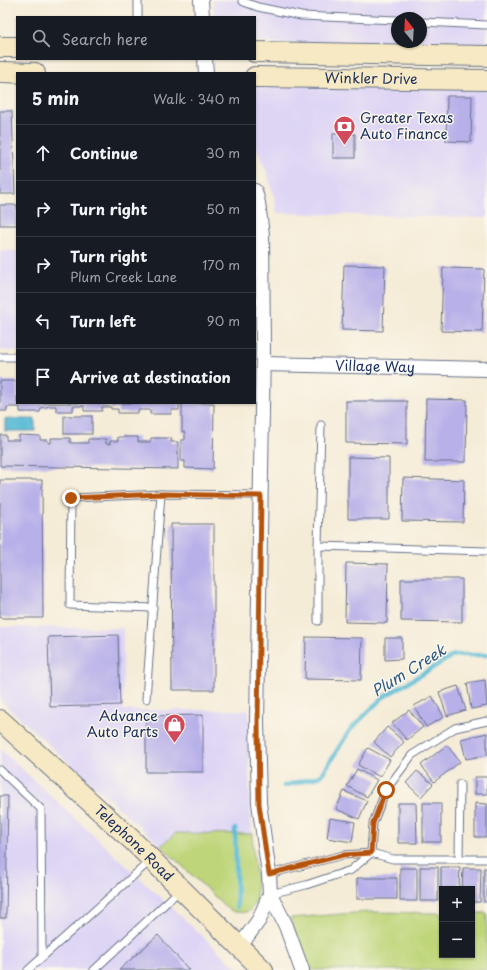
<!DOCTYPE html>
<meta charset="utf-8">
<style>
body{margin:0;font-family:"Playpen Sans",sans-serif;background:#20242c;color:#f1f3f6}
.controls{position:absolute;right:12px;bottom:12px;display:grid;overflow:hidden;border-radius:0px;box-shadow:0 1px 3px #0004}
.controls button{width:36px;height:36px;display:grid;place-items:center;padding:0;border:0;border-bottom:1px solid #363941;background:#171b24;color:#f1f3f6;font:20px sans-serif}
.compass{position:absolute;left:391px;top:12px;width:36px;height:36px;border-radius:50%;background:#171b24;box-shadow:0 1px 3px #0004;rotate:342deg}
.stop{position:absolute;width:12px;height:12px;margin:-9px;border:3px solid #b45309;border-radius:50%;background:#fff}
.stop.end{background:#b45309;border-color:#fff;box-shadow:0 1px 4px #0008}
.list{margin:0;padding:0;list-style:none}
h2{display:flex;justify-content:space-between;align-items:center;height:52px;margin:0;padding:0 16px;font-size:17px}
h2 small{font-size:13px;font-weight:400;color:#9ea1a6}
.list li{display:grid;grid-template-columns:26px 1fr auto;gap:12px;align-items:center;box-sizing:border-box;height:56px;padding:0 16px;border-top:1px solid #363941}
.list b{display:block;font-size:15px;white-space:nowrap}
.list p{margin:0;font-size:13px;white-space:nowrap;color:#9ea1a6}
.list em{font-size:13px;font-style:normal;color:#9ea1a6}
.icon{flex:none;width:22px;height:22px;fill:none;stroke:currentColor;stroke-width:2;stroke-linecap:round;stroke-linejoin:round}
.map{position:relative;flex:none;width:487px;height:970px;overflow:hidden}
.search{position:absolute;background:#171b24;box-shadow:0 1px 3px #0004;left:16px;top:16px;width:240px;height:44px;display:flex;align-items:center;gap:10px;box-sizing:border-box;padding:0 14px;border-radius:0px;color:#9ea1a6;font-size:15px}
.panel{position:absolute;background:#171b24;box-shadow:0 1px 3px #0004;left:16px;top:72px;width:240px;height:332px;border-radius:0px}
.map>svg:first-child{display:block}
</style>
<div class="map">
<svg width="487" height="970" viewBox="0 0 487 970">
<rect width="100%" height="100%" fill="#fbf7ec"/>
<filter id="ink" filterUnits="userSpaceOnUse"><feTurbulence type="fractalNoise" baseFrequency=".025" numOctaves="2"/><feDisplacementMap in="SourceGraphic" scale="8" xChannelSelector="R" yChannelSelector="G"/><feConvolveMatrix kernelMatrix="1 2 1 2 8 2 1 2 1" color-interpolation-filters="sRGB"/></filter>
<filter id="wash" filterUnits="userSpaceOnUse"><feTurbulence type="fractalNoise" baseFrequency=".012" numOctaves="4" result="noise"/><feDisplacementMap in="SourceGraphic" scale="16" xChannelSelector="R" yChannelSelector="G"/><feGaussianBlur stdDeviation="0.9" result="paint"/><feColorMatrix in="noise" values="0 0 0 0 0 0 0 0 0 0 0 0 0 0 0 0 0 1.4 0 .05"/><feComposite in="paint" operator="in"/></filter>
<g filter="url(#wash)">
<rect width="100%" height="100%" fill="#f5ecd7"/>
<g fill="#ded5f5" fill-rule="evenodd">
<path d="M213,0H487V47L255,42V17H214ZM397,18H421V42H397Z"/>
<polygon points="255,83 487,87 487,218 277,213 275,200 267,172 255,144"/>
<polygon points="0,251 17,251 17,351 0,350"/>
<polygon points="0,627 123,628 123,710 249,710 249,793 252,834 176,833 161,846 0,700"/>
<polygon points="0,749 239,970 0,970"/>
</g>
<g fill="#bed579" stroke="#6c826c">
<path d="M176,833L252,834C253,846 254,857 255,869C257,889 262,922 229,910L161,846Z"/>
<polygon points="368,912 442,913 442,955 472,955 472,913 487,913 487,970 309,970 290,918"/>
</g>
<rect fill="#58bbd6" stroke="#3a759a" x="5" y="419" width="30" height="12"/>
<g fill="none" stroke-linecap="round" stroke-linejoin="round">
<g stroke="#58bbd6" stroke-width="4.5">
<polyline points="284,786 321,776 350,730 382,698 454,655 487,655"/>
<polyline points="235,829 237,907"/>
</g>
</g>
<g id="blocks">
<g fill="#b8b0e9">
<polygon points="447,96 472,96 471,142 446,141"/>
<polygon points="0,111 12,111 15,194 0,194"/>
<rect x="333" y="134" width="22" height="24"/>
<rect x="0" y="205" width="17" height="20"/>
<polygon points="344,265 385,266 383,331 342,330"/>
<polygon points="443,268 484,269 482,332 441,331"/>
<polygon points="0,381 17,381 17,403 179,403 179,410 171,410 171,414 150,414 150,410 138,410 138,413 118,413 118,409 111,409 111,407 102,407 102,411 84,411 84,406 73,406 73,411 56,411 56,406 48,406 47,407 41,408 40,412 20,412 20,407 7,407 7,411 0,411"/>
<polygon points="426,399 467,400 466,462 425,462"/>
<polygon points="346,401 407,401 407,444 346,443"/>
<polygon points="182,403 214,403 213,469 185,468 185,461 181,461 181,440 185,440 185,432 182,432"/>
<rect x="64" y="416" width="28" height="18"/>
<polygon points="0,435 6,435 6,440 19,440 19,435 40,436 40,440 48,440 48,443 51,443 51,438 70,438 70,443 88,443 88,439 106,439 106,444 110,444 110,441 118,441 118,437 138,437 138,442 150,442 151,438 172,438 171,442 178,442 178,469 0,466"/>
<polygon points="348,457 389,458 389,519 348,519"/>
<polygon points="403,478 464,480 463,522 402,521"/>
<polygon points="0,480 42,480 43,618 0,618"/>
<polygon points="171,524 214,524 214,690 172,690"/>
<polygon points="346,563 388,564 387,623 345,622"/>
<polygon points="401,579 462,579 462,622 401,621"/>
<polygon points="118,635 120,705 50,707 48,637"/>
<polygon points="306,637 362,638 361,680 305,679"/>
<polygon points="385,638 402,638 402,659 385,660"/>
<polygon points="485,680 487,706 471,709 467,683"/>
<polygon points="458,686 466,710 447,716 439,692"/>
<polygon points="432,696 444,717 426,727 414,706"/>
<polygon points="409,710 423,727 407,740 392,723"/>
<polygon points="203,715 203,772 146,772 146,716"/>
<polygon points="387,727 404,742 390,757 374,742"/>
<polygon points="487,733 487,755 466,759 461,739"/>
<polygon points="447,745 460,762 434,782 421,765"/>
<polygon points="368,748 390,760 380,777 358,765"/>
<polygon points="357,769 377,780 367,797 347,786"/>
<polygon points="417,771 433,784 421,797 406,783"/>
<rect x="475" y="777" width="12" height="17"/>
<polygon points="344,791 367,801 359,819 336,809"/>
<polygon points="0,796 8,796 6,918 0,918"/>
<polygon points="398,803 416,803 417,843 398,843"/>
<rect x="423" y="803" width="18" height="39"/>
<polygon points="475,803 487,804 487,837 475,837"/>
<polygon points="330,818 355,822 352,842 327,838"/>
<rect x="420" y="867" width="18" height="34"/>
<polygon points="441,867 460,867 459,889 441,889"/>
<rect x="400" y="868" width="17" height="33"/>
<polygon points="463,868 481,868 480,902 472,902 472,889 462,889"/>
<rect x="484" y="868" width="3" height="34"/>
<rect x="357" y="878" width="40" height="21"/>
<polygon points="158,935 189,970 119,970"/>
</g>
</g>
</g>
<g filter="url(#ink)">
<use href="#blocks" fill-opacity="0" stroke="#677188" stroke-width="1"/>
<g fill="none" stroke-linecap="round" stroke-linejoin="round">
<defs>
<g id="service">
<polyline points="242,0 244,2 258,7 301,16 397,20"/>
<polyline points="138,17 138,0"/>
<polyline points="421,22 487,25"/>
<polyline points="0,357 17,357"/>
<polyline points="318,546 487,551"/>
<polyline points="153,608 70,605 71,498 161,494"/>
<polyline points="318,621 318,546 321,425"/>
<polyline points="146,699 161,494 261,495"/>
<polyline points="0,770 41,809 42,957"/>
<polyline points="371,853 373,823 386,790 412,755 455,728 487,721"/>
<polyline points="459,859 460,784"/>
<polyline points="269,874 343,855 371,853 393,859 487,859"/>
<polyline points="270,894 306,885 351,870 371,853"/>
<polyline points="28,970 150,861"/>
<polyline points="94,970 180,890"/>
</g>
<g id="minor">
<polyline points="201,0 202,17"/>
<polyline points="205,59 206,73"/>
<polyline points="255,191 258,203 262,235 263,346 257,723 259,803 269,874 270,894 286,926 302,970"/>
<path id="s1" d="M263,364L487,369"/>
<polyline points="240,946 259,920 270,894"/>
</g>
<g id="secondary">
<polyline points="0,47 17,47"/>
<polyline points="255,52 487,56"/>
<polyline points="0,72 35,73"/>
<path id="s2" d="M255,77L487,80"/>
<path id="s3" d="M0,720L132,840L263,970"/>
</g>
</defs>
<use href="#service" stroke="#677188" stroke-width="9"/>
<use href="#minor" stroke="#677188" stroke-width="16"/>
<use href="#secondary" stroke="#677188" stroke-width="22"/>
<use href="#service" stroke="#fff" stroke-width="7"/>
<use href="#minor" stroke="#fff" stroke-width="14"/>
<use href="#secondary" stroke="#f6e9c3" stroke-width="20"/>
</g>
</g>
<g fill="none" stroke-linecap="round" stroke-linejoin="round" filter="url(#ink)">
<polyline stroke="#b45309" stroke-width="5" points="71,498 161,494 261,496 258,723 259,804 269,874 343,855 371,853 373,823 386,790"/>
</g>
<defs>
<symbol id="bank-pin" viewBox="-11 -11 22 30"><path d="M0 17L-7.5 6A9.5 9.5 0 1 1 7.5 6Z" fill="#d1495b" stroke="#fbf7ec"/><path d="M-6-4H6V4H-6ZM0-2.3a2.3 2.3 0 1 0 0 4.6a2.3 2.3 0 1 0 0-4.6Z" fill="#fff"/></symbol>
<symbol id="shop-pin" viewBox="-11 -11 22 30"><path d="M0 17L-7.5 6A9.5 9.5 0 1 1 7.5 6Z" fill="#d1495b" stroke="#fbf7ec"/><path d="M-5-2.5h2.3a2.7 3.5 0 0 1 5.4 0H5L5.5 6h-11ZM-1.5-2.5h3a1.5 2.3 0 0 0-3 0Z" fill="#fff"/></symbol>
</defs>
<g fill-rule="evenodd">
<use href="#bank-pin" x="332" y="114" width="25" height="34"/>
<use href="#shop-pin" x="162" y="712" width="25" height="34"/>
</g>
<g text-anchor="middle" stroke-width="3" stroke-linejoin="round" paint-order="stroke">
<g font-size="14" fill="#1b2f5e" stroke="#fbf7ec">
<text dy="5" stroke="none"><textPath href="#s2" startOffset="116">Winkler Drive</textPath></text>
<text dy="5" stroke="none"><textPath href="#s1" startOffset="112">Village Way</textPath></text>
<text dy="5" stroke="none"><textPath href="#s3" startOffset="182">Telephone Road</textPath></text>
</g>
<g font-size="14" fill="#1b2f5e" stroke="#fbf7ec" text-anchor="start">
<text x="360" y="123">Greater Texas<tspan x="360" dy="16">Auto Finance</tspan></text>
<text x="158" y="721" text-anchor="end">Advance<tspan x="158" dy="16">Auto Parts</tspan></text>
</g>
<g font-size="15" font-style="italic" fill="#2d5982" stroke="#fbf7ec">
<text transform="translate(409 671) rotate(-32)" y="5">Plum Creek</text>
</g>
</g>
</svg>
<div class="controls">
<button>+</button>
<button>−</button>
</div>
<svg class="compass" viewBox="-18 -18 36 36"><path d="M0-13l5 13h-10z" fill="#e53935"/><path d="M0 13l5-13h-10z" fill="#9ea1a6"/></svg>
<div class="stop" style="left:386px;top:790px"></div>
<div class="stop end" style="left:71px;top:498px"></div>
<div class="search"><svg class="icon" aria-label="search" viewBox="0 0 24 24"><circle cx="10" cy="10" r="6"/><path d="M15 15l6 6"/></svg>Search here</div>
<section class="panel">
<h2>5 min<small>Walk · 340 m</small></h2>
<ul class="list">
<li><svg class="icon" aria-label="ahead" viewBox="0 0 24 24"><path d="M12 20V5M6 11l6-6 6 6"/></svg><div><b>Continue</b></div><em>30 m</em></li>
<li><svg class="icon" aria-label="right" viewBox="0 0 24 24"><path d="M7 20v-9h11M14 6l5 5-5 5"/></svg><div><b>Turn right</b></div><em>50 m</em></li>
<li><svg class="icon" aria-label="right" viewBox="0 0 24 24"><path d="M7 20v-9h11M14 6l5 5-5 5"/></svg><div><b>Turn right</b><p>Plum Creek Lane</p></div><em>170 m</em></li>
<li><svg class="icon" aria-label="left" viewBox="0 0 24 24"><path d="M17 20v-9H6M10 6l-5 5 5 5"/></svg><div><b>Turn left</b></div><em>90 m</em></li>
<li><svg class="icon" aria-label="arrive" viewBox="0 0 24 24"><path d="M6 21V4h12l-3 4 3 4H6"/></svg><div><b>Arrive at destination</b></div></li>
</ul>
</section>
</div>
